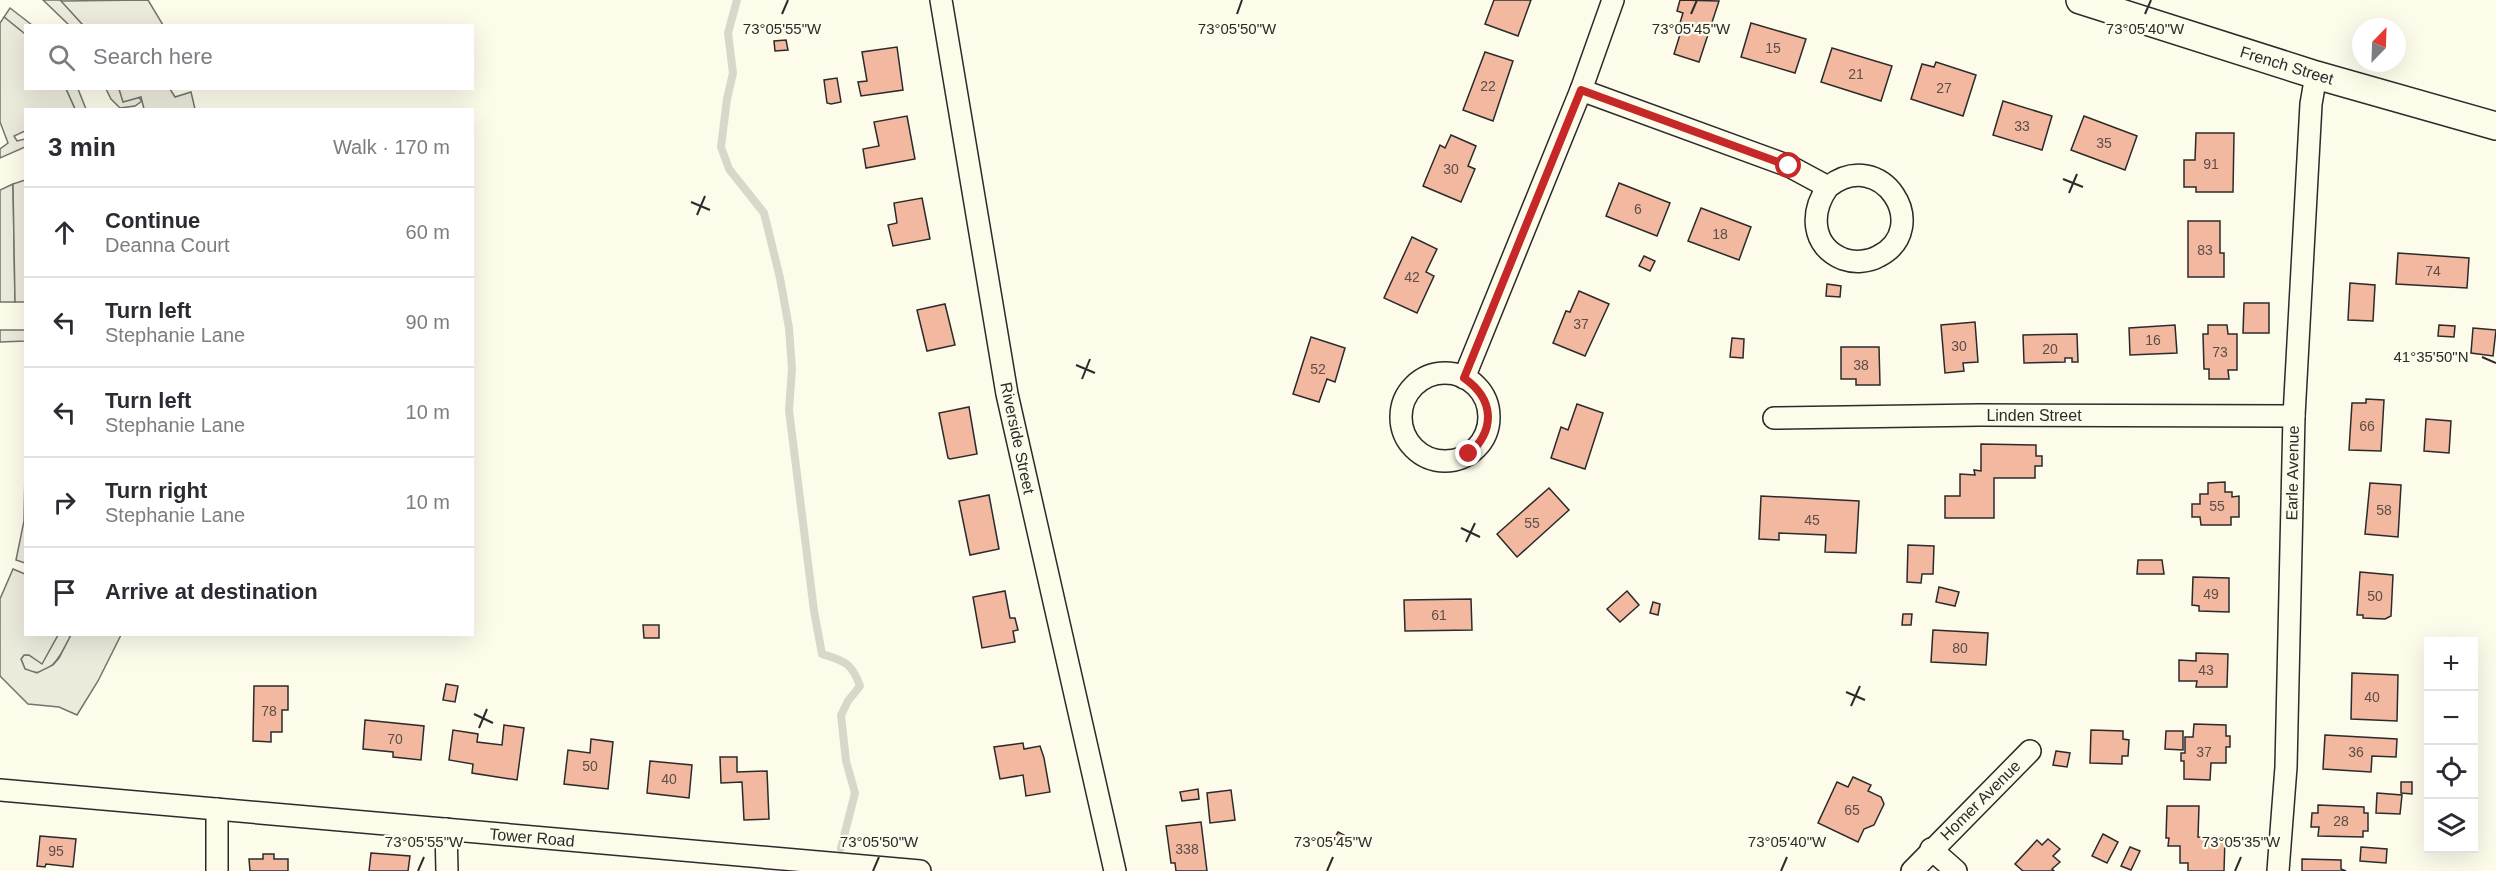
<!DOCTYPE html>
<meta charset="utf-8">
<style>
body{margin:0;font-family:Arial,sans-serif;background:#f7f7f7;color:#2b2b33}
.controls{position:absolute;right:18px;bottom:18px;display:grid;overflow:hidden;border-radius:0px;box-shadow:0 6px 24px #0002}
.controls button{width:54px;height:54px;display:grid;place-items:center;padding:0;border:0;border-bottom:2px solid #e1e1e2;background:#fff;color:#2b2b33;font:30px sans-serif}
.compass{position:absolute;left:2352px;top:18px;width:54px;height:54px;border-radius:50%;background:#fff;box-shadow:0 6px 24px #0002;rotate:23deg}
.stop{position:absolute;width:18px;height:18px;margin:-14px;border:4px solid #c62828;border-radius:50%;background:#fff}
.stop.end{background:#c62828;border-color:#fff;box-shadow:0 2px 6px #0008}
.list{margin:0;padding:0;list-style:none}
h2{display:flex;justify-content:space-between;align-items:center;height:78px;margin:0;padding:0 24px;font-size:26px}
h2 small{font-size:20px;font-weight:400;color:#7c7c81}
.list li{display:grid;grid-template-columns:39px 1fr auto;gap:18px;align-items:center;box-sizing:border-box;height:90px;padding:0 24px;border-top:2px solid #e1e1e2}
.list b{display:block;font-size:22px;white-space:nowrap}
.list p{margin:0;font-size:20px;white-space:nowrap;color:#7c7c81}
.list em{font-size:20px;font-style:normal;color:#7c7c81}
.icon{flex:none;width:33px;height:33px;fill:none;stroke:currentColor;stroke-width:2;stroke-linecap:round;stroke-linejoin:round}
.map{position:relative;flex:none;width:2496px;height:871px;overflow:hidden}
.search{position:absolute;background:#fff;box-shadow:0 6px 24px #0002;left:24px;top:24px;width:450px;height:66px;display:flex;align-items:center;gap:15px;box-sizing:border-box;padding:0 21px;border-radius:0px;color:#7c7c81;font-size:22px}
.panel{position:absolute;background:#fff;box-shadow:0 6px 24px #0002;left:24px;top:108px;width:450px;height:528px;border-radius:0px}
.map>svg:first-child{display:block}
</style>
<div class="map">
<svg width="2496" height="871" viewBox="0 0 2496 871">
<rect width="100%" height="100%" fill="#fdfbea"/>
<g fill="#ecebdb" stroke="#74746e" stroke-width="1.5">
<polygon points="43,0 61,0 83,25 69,25"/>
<polygon points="10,8 32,25 26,26 25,34 4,17"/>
<polygon points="66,89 78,89 86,109 75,109"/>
<polygon points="106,89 119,89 124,101 137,96 142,101 135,106 120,108 111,99"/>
<polygon points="13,184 15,302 0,302 0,190"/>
<path d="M58,635H71C63,651 49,683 25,669L21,659L24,655H29L42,663Z"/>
</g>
<g fill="#eceadb" stroke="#74746e" stroke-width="1.5">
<polygon points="148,0 163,25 83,25 61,1"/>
<polygon points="4,17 25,34 26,88 66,89 75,109 26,110 25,131 14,136 17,141 25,139 25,147 0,158 0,149 8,143 0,122 0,23"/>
<polygon points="119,89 170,89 175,97 191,92 195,109 144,109 141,97 123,102"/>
<polygon points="25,180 25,302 15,302 13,184"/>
<polygon points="0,330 25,330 25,341 0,342"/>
<polygon points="25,472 26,472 25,563 16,560 24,521"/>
<polygon points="13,569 25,574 26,634 58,635 42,664 29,655 24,655 21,659 25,669 37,673 53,665 59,658 71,635 121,635 98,681 77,715 59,707 28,704 0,676 0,599"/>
</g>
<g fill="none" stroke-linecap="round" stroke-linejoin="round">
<path stroke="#d8d7c9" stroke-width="8" d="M737,0L728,33L733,73L727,99L721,147L729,169L764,213L780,278L789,328L792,369L789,410L814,611L822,654C845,661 852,663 860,686L848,701L841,715L846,761L855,793L841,848"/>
</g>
<g fill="#f2b8a0" stroke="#2b2b2b" stroke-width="1.5">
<polygon points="1494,0 1531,0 1518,36 1485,24"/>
<polygon points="1680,0 1719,1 1699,62 1674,54 1682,28 1679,26 1683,13 1677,11"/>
<polygon points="1751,23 1806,39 1795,73 1741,57"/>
<polygon points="786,40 788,50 775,51 774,41"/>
<polygon points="897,47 903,90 861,96 858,82 867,81 862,52"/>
<polygon points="1832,48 1892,66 1881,101 1821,82"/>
<polygon points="1485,52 1513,61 1493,121 1463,110"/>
<polygon points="1936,62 1976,75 1963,116 1911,99 1922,64 1934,67"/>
<polygon points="837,78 841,102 831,104 827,103 824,80"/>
<polygon points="2003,101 2052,116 2042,150 1993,135"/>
<polygon points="907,116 915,159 866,168 863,149 879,146 874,122"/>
<polygon points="2084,116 2137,136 2125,170 2071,150"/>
<polygon points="2196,133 2234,133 2233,192 2196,192 2196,187 2184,187 2184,160 2195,160"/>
<polygon points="1451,135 1476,146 1468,166 1475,169 1461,202 1423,186 1440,145 1445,148"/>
<polygon points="1619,183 1670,203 1657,236 1606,216"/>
<polygon points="922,198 930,239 893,246 888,225 897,223 894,203"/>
<polygon points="1701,208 1751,227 1739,260 1688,241"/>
<polygon points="2188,221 2220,221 2220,253 2224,253 2224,277 2188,277"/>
<polygon points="1412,237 1437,249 1426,272 1434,276 1417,313 1384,298"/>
<polygon points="2398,253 2469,258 2467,288 2396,284"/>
<polygon points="1644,256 1655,261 1650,271 1639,266"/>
<polygon points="2350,283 2375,285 2373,321 2348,320"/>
<polygon points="1827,284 1841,286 1840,297 1826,296"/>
<polygon points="1579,291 1609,304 1585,356 1553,343 1566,311 1570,312"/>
<polygon points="2244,303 2269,303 2269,333 2243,333"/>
<polygon points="945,304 955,345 927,351 917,310"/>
<polygon points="1975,322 1978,362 1963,363 1964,371 1945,373 1941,325"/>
<polygon points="2175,325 2177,353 2130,355 2129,328"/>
<polygon points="2208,325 2227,325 2228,334 2237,334 2237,370 2228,370 2229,379 2209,379 2209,369 2204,369 2203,334 2208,334"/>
<polygon points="2439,325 2455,326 2454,337 2438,336"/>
<polygon points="2473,328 2496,330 2493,356 2471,353"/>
<polygon points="2077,334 2078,362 2072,362 2072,358 2065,358 2065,362 2024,363 2023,335"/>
<polygon points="1311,337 1345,348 1335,382 1327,379 1319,402 1293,394"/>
<polygon points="1732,338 1744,339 1743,358 1730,357"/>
<polygon points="1841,347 1879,347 1880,385 1856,385 1856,379 1841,379"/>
<polygon points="2366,399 2384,400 2381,451 2349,450 2352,403 2366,403"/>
<polygon points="1577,404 1603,413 1585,469 1551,458 1561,427 1568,430"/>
<polygon points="969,407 977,454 950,459 948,458 939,413"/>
<polygon points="2426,419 2451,421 2449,453 2424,451"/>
<polygon points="1981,444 2036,445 2036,456 2042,456 2042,466 2035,466 2035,478 1994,478 1994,518 1945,518 1945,496 1960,496 1960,474 1975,475 1974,470 1981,471"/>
<polygon points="2225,482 2225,492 2232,492 2232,497 2239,496 2239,517 2231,517 2231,525 2201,525 2200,517 2192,517 2192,504 2200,504 2200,494 2208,494 2208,483"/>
<polygon points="2370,483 2401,485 2398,537 2365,534"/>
<polygon points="1549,488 1569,510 1517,557 1497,534"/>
<polygon points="989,495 999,549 970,555 959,501"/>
<polygon points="1761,496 1859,501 1856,553 1825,552 1826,535 1779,533 1779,540 1759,539"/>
<polygon points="1908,545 1934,546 1933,574 1922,574 1921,583 1907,582"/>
<polygon points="2138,560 2162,560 2164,574 2137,574"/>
<polygon points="2360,572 2393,575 2391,616 2385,619 2363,618 2363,615 2357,615"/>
<polygon points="2193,577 2229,578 2229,612 2199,611 2199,606 2192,605"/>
<polygon points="1939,587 1959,592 1955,606 1936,602"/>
<polygon points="1005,591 1010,618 1015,618 1018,630 1013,631 1015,642 982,648 973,597"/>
<polygon points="1627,591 1639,605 1620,622 1607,609"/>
<polygon points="1471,599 1472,630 1405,631 1404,600"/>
<polygon points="1653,602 1660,604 1658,615 1650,613"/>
<polygon points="1903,614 1912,614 1911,625 1902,625"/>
<polygon points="643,625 659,625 659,638 644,638"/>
<polygon points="1933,630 1988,633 1986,665 1931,662"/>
<polygon points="2196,653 2228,654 2227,687 2196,687 2197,681 2179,681 2179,660 2196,661"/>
<polygon points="2352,673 2398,675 2397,721 2351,719"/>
<polygon points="446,684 458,686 455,702 443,700"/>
<polygon points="254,686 288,686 288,710 282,710 282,732 271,732 271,742 253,741"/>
<polygon points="365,720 424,726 421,760 393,757 393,752 363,749"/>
<polygon points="2194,724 2226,725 2226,736 2230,736 2230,747 2226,747 2226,763 2211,763 2210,780 2184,779 2184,761 2181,761 2181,753 2185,753 2185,737 2193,737"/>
<polygon points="504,725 524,728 517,780 472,773 473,764 449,760 453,730 478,734 477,742 502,745"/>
<polygon points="2091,730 2123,731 2123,739 2129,740 2128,756 2122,756 2122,764 2090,763"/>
<polygon points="2166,731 2183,731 2183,750 2165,749"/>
<polygon points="2325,735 2397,739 2396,757 2372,756 2371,772 2323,769"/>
<polygon points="591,739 613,742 608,789 564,784 568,750 590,753"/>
<polygon points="1023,743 1024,749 1040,746 1044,758 1050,792 1026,796 1023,775 1000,779 994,747"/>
<polygon points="2056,751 2070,753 2067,767 2053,765"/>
<polygon points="720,757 737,757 737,772 767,771 769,819 744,820 742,782 721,783"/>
<polygon points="650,761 692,765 689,798 647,793"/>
<polygon points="1853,777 1871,785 1868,791 1881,797 1884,804 1874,825 1864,829 1858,842 1818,823 1837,782 1848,787"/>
<polygon points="2401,782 2412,782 2412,794 2401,793"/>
<polygon points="1198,789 1199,799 1182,801 1180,792"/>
<polygon points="1231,790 1235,820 1210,823 1207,793"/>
<polygon points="2377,793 2402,795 2400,814 2376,813"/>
<polygon points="2318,805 2364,807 2364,813 2368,813 2368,831 2363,831 2363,837 2318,836 2319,827 2311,827 2312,813 2318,813"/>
<polygon points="2167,806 2199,806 2198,837 2225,838 2224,871 2188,871 2188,863 2180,863 2180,846 2168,846 2169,838 2166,838"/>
<polygon points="1201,822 1207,871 1176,871 1175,863 1171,863 1166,826"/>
<polygon points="1338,832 1344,835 1338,846 1332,843"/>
<polygon points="2103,834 2118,842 2107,863 2092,856"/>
<polygon points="40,836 76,839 73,867 46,864 45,867 37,866"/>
<polygon points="2048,839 2060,849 2053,856 2060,862 2052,869 2054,871 2023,871 2015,864 2037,840 2042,845"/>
<polygon points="2130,847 2140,851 2131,870 2121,866"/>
<polygon points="2361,847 2387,849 2386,863 2360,861"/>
<polygon points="371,853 410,856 408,871 369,871"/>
<polygon points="263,854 274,854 274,859 288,859 288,871 250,871 249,859 263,859"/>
<polygon points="2302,859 2341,860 2341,869 2346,871 2302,871"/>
</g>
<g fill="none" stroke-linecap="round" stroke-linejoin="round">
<defs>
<g id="minor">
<polyline points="941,0 1007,394 1115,871"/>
<path d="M1581,90L1789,166L1828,187C1810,212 1811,246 1843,259C1854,263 1869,262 1879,256C1933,228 1882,145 1828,187"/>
<circle cx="1445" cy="417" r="44"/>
<polyline points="1464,378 1581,90 1613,0"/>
<polyline points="1774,418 1980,415 2294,416"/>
<polyline points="0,790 920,871"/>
<polyline points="217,809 217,871"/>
<polyline points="446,829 447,871"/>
<polyline points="1931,849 1956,871"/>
<polyline points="1912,871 2030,751"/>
<polyline points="2278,871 2286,767 2294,416 2311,104 2316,75"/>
</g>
<polyline id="tertiary" points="2080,0 2316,75 2496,126"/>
</defs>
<use href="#minor" stroke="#2b2b2b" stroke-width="24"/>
<use href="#tertiary" stroke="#2b2b2b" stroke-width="30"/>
<use href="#minor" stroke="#fdfbea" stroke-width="21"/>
<use href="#tertiary" stroke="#fdfbea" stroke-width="27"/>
</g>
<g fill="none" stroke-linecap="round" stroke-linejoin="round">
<path stroke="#c62828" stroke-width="8" d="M1469,454C1496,429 1494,399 1464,378L1581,90L1789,166"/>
</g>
<path fill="none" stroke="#2b2b2b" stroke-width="2" d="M782,14L788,0M1237,14L1242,0M1691,14L1697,0M2145,14L2151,0M2063,179L2083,187M2069,193L2077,174M691,202L710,210M697,215L705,196M2482,357L2496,363M1076,365L1095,373M1082,379L1090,359M1461,528L1480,537M1466,542L1475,523M1846,692L1865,700M1851,706L1860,686M474,714L493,723M479,728L487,709M418,871L424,857M873,871L879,857M1327,871L1333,857M1781,871L1787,857M2235,871L2241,857"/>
<g text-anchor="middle" stroke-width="4.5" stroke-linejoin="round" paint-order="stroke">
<g font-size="14" fill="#5d4e48">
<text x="1773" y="53">15</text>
<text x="1856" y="79">21</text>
<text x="1488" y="91">22</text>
<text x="1944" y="93">27</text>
<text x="2022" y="131">33</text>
<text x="2104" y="148">35</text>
<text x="2211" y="169">91</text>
<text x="1451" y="174">30</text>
<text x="1638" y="214">6</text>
<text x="1720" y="239">18</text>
<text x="2205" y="255">83</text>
<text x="2433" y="276">74</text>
<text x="1412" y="282">42</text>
<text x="1581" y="329">37</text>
<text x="2153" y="345">16</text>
<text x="1959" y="351">30</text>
<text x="2050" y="354">20</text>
<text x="2220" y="357">73</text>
<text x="1861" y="370">38</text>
<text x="1318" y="374">52</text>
<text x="2367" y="431">66</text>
<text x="2217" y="511">55</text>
<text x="2384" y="515">58</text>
<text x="1812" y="525">45</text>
<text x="1532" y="528">55</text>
<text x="2211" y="599">49</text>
<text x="2375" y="601">50</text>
<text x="1439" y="620">61</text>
<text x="1960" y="653">80</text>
<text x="2206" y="675">43</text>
<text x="2372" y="702">40</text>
<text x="269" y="716">78</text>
<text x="395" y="744">70</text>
<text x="2204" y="757">37</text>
<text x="2356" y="757">36</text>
<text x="590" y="771">50</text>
<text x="669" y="784">40</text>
<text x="1852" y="815">65</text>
<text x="2341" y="826">28</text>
<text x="1187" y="854">338</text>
<text x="56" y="856">95</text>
</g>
<g font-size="16" fill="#2b2b2b" stroke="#fdfbea">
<text transform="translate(2287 65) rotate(17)" y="6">French Street</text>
<text x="2034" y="421">Linden Street</text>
<text transform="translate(1018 438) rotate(78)" y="6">Riverside Street</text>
<text transform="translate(2292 473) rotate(-89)" y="6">Earle Avenue</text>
<text transform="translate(1980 800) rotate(-45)" y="6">Homer Avenue</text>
<text transform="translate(532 837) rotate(5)" y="6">Tower Road</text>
</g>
</g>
<g font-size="15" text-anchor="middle" fill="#2b2b2b" stroke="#fdfbea" stroke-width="4.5" stroke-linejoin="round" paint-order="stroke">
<text x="782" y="34">73°05'55"W</text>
<text x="1237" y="34">73°05'50"W</text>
<text x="1691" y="34">73°05'45"W</text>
<text x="2145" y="34">73°05'40"W</text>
<text x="2431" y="362">41°35'50"N</text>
<text x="424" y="847">73°05'55"W</text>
<text x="879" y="847">73°05'50"W</text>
<text x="1333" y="847">73°05'45"W</text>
<text x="1787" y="847">73°05'40"W</text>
<text x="2241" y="847">73°05'35"W</text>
</g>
</svg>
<div class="controls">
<button>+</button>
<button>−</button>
<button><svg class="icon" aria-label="locate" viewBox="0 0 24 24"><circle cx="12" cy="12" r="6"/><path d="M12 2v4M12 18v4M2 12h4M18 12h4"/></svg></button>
<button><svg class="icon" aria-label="layers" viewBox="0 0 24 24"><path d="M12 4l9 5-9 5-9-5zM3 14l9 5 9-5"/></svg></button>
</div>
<svg class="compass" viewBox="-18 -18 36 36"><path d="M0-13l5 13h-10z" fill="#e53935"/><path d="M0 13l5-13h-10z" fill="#7c7c81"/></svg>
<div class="stop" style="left:1789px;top:166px"></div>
<div class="stop end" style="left:1469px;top:454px"></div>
<div class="search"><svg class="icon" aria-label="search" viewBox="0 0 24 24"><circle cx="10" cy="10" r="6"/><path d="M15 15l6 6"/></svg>Search here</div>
<section class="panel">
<h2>3 min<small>Walk · 170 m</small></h2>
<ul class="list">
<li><svg class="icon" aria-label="ahead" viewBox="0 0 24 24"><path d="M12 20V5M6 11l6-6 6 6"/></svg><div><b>Continue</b><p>Deanna Court</p></div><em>60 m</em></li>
<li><svg class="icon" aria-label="left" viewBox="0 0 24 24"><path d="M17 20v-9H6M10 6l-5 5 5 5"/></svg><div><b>Turn left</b><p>Stephanie Lane</p></div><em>90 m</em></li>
<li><svg class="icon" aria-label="left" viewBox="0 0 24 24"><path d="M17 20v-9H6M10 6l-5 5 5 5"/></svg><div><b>Turn left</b><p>Stephanie Lane</p></div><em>10 m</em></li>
<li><svg class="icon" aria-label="right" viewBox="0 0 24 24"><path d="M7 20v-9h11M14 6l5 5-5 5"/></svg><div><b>Turn right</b><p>Stephanie Lane</p></div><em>10 m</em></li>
<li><svg class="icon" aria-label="arrive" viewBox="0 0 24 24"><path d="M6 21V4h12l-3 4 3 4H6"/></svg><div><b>Arrive at destination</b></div></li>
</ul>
</section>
</div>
